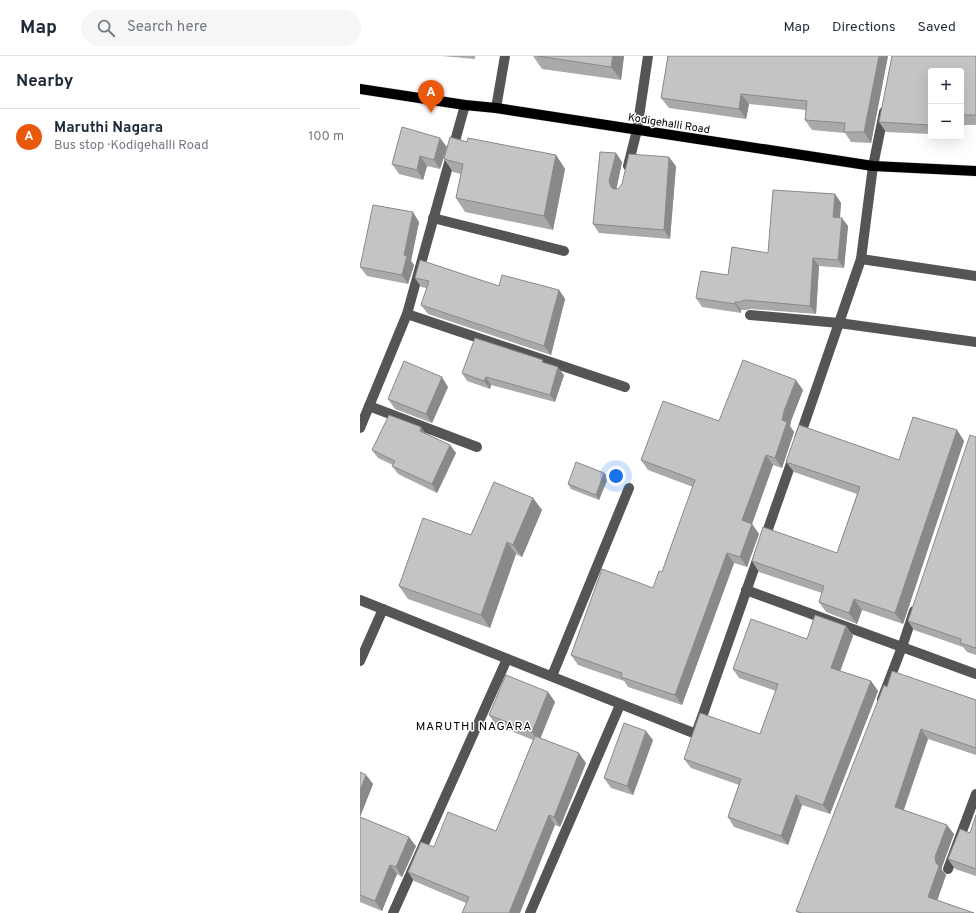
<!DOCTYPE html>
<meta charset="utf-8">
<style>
body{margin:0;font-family:Overpass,sans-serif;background:#f6f6f7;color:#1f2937}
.controls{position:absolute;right:12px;top:12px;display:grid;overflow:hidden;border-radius:4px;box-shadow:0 4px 16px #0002}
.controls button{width:36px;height:36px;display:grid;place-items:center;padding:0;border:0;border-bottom:1px solid #e0e1e3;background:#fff;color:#1f2937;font:20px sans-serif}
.you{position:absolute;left:256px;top:420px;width:14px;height:14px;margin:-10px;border:3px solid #fff;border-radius:50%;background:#1a73e8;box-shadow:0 0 0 6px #1a73e833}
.badge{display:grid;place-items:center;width:26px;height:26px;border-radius:50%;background:#ea580c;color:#fff;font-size:13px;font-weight:700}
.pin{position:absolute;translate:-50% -33px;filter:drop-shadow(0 1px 2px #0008)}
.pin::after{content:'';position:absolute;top:21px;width:14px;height:12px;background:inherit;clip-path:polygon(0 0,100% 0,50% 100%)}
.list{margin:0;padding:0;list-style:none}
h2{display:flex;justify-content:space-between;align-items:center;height:52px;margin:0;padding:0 16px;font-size:17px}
h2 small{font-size:13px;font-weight:400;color:#747a83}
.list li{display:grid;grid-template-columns:26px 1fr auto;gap:12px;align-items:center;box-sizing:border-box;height:56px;padding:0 16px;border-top:1px solid #e0e1e3}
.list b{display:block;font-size:15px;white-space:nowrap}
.list p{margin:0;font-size:13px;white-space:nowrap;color:#747a83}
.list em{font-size:13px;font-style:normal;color:#747a83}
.icon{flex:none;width:22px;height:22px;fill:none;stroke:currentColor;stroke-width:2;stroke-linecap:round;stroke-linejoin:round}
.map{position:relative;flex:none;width:616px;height:857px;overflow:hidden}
header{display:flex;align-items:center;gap:24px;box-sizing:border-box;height:56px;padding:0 20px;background:#fff;border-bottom:1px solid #e0e1e3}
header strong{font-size:19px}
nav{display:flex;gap:22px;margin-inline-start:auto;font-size:14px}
.search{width:280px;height:36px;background:#f6f6f7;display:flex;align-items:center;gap:10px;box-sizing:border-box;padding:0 14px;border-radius:22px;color:#747a83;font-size:15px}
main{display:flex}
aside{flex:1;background:#fff}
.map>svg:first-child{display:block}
</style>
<header>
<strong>Map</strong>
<div class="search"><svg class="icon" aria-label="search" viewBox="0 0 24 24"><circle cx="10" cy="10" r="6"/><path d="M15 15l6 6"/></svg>Search here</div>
<nav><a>Map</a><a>Directions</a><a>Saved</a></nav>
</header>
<main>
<aside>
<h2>Nearby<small></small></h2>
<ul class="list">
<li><span class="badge">A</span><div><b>Maruthi Nagara</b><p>Bus stop · Kodigehalli Road</p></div><em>100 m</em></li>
</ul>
</aside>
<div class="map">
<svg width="616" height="857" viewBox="0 0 616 857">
<rect width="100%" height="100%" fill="#fff"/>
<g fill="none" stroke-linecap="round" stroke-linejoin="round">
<defs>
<polyline id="major" points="0,33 105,49 136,52 513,110 616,115"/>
</defs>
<use href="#major" stroke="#dbdbdb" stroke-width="11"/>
<g stroke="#555" stroke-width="10">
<polyline points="136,52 145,0"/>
<polyline points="268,110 277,74 288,0"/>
<polyline points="73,162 204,195"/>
<polyline points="501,203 616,220"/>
<polyline points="47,258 265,331"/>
<polyline points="390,259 479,267 616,286"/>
<polyline points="9,350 117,391"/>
<polyline points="0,372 47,258 105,49"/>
<polyline points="439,383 501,203 513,110 524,56"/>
<polyline points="386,534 616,618"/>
<polyline points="0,544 336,678 434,399"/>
<polyline points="0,605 23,553"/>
<polyline points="192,620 269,432"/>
<polyline points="522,643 542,591 554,555"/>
<polyline points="588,813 616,738"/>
<polyline points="33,857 147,603"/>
<polyline points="170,857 260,649"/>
</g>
<use href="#major" stroke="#000" stroke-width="10"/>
</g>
<g fill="#a9a9a9">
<polygon points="82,0 115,0 115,3"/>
<polygon points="173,0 264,0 261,24 182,13"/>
<polygon points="308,0 528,0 511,87 491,86 485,77 452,74 445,64 446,54 389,48 386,63 309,52 301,42"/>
<polygon points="532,0 616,0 616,69 604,69 603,75 601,75 601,15 571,15 571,78 526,76 519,66"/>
<polygon points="107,86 196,99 205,113 193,174 105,156 96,142 101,118 93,116 84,103"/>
<polygon points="87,91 80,113 67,110 63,124 39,118 32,108"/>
<polygon points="256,97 262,106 256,133 316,110 310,183 239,177 233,168"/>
<polygon points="475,138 481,147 480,162 488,170 484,212 459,210 456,258 391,253 386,254 381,254 381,257 342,251 336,242 368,219 408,197"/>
<polygon points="59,166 51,205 54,209 48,228 7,220 0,211"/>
<polygon points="55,222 139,230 199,234 205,243 191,299 68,258 61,249 67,232 61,231"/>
<polygon points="184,307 204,319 195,346 131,329 130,333 107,325 102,317"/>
<polygon points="88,331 72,367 35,353 28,343"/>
<polygon points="443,334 431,365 430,370 434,376 422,412 413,409 392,468 399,478 387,511 374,507 322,649 268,631 264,625 218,609 211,599 293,532 302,516 333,431 288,414 281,404 359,365"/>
<polygon points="597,374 604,385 543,568 502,554 497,568 466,556 459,546 462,537 399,516 392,505 477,497 497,438 434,416 426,406 539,404"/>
<polygon points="67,379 90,389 96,397 77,437 38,418 32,410 33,409 18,402 12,394"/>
<polygon points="616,381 616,599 607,596 603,591 554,574 548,565"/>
<polygon points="244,417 248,422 239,444 211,433 208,428"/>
<polygon points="173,442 182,454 162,501 156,498 130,572 48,543 39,530 111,479"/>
<polygon points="486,570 493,580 480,615 511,625 518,635 470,758 442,749 428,789 374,771 368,761 379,729 331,712 324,703 400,678 416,635 379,622 373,613 447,583"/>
<polygon points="527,631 616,644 616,699 568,683 544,754 594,778 582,811 582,814 586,819 577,844 614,857 438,857 436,855"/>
<polygon points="188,636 195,646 180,682 226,707 200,771 195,769 106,847 54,825 48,816 74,791 136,775 173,684 136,669 129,659"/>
<polygon points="293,684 273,739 251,732 244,722"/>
<polygon points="0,716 6,719 13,728 0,761 56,790 42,821 37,818 22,855 0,846"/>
<polygon points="616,759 616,820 595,813 588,803 610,777"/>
</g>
<g fill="#898989">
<polygon points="253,0 264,0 261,24 251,11"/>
<polygon points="519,0 528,0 511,87 504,76"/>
<polygon points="381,38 389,48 386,63 379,53"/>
<polygon points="569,64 571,66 571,71 569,69"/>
<polygon points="601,65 604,69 603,75 601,72"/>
<polygon points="80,82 87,91 80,113 74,104"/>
<polygon points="256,97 262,106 256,135 251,131 249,125"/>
<polygon points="196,99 205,113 193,174 184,160"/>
<polygon points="60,100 67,110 63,124 57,114"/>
<polygon points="309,101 316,110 310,183 304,174"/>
<polygon points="475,138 481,147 479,170 473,161"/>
<polygon points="53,156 59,166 51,205 54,209 48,228 42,219 44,199"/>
<polygon points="482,162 488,170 484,212 478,204"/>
<polygon points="453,202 459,210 456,258 450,250"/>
<polygon points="199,234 205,243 191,299 184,290"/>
<polygon points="375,246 381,254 381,257 375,248"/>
<polygon points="198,311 204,319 195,346 190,339"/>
<polygon points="82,321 88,331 72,367 66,358"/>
<polygon points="126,321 131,329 130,333 124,325"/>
<polygon points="436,324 443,334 431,365 430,370 434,376 422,412 415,402 422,364 424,355"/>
<polygon points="61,371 67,379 60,375"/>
<polygon points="597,374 604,385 543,568 535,557"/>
<polygon points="90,389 96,397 77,437 72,428"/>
<polygon points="406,399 413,409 392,468 399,478 387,511 380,501 382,464"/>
<polygon points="244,417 248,422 239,444 236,439"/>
<polygon points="173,442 182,454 162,501 153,489"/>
<polygon points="147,486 156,498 130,572 121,559"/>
<polygon points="367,497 374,507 322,649 315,639"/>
<polygon points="494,543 502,554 497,568 489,557"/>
<polygon points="486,570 493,580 478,621 471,612"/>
<polygon points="511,625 518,635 470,758 463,749"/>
<polygon points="188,636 195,646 179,686 172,676"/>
<polygon points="561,673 568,683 541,761 535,751"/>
<polygon points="286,675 293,684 273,739 267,730"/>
<polygon points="219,697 226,707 200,771 194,761"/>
<polygon points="6,719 13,728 0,761 0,735"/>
<polygon points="436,739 442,749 428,789 421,780"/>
<polygon points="189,759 195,769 160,857 149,857"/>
<polygon points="587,769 594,778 582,811 582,814 586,819 575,851 568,841 576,807 575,801"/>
<polygon points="49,781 56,790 42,821 36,811"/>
<polygon points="30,809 37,818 22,855 15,845"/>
</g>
<g fill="#c4c4c4" stroke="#898989">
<polygon points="177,0 253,0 251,11"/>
<polygon points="308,0 519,0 504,76 484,76 485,67 445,64 447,45 381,38 379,53 301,42"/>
<polygon points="532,0 616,0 616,59 601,59 601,15 571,15 571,64 569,64 569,69 519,66"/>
<polygon points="42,71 80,82 74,104 60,100 57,114 32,108"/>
<polygon points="90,81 107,86 108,82 196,99 184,160 96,142 103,108 84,103"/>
<polygon points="240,96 256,97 249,125 251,131 254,133 258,133 262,128 269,98 309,101 304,174 233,168"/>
<polygon points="413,134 475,138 473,161 482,162 478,204 453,202 450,250 385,244 380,246 375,246 375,248 336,242 341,215 368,219 372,191 408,197"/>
<polygon points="13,149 53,156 44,199 47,200 42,219 0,211"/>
<polygon points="60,204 139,230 142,219 199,234 184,290 61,249 69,225 55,222"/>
<polygon points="115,282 183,304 182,306 198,311 190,339 126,321 124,325 102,317"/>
<polygon points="383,304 436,324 424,355 422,364 427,366 415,402 406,399 382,464 392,468 380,501 367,497 315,639 261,621 262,617 211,599 242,513 293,532 299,515 302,516 314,482 335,424 281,404 303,345 359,365"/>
<polygon points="44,305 82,321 66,358 28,343"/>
<polygon points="29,359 61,371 60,375 90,389 72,428 32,410 35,405 12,394"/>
<polygon points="553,361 597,374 535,557 494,543 489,557 459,546 464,530 392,505 403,471 477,497 500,431 426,406 439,369 539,404"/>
<polygon points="610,379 616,381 616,592 600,587 601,583 548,565"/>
<polygon points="216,406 244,417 236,439 208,428"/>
<polygon points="134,426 173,442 153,489 147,486 121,559 39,530 63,462 111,479"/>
<polygon points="455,559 486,570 471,612 511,625 463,749 436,739 421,780 368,761 381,723 324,703 340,657 400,678 418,628 373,613 391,563 447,583"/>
<polygon points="532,615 616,644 616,692 561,673 535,751 587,769 575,801 576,807 579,810 568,841 614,857 442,857 436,855 524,629 527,631"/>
<polygon points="146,619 188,636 172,676 129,659"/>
<polygon points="264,667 286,675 267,730 244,722"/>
<polygon points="175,680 219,697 194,761 189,759 149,857 102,857 109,841 48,816 61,786 74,791 88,756 136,775"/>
<polygon points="0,716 6,719 0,735"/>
<polygon points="616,759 616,813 588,803 600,773 610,777"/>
<polygon points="0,761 49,781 36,811 30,809 15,845 0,839"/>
</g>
<g text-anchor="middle" stroke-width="3" stroke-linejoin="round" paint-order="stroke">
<g font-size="11" fill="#000" stroke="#fff">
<text transform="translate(309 67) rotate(9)" y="4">Kodigehalli Road</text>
</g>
<g font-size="12" letter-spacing="1" fill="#000" stroke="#fff">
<text x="114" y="674">MARUTHI NAGARA</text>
</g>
</g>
</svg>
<div class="controls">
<button>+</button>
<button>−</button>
</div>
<div class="you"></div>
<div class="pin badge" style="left:71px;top:57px">A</div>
</div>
</main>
